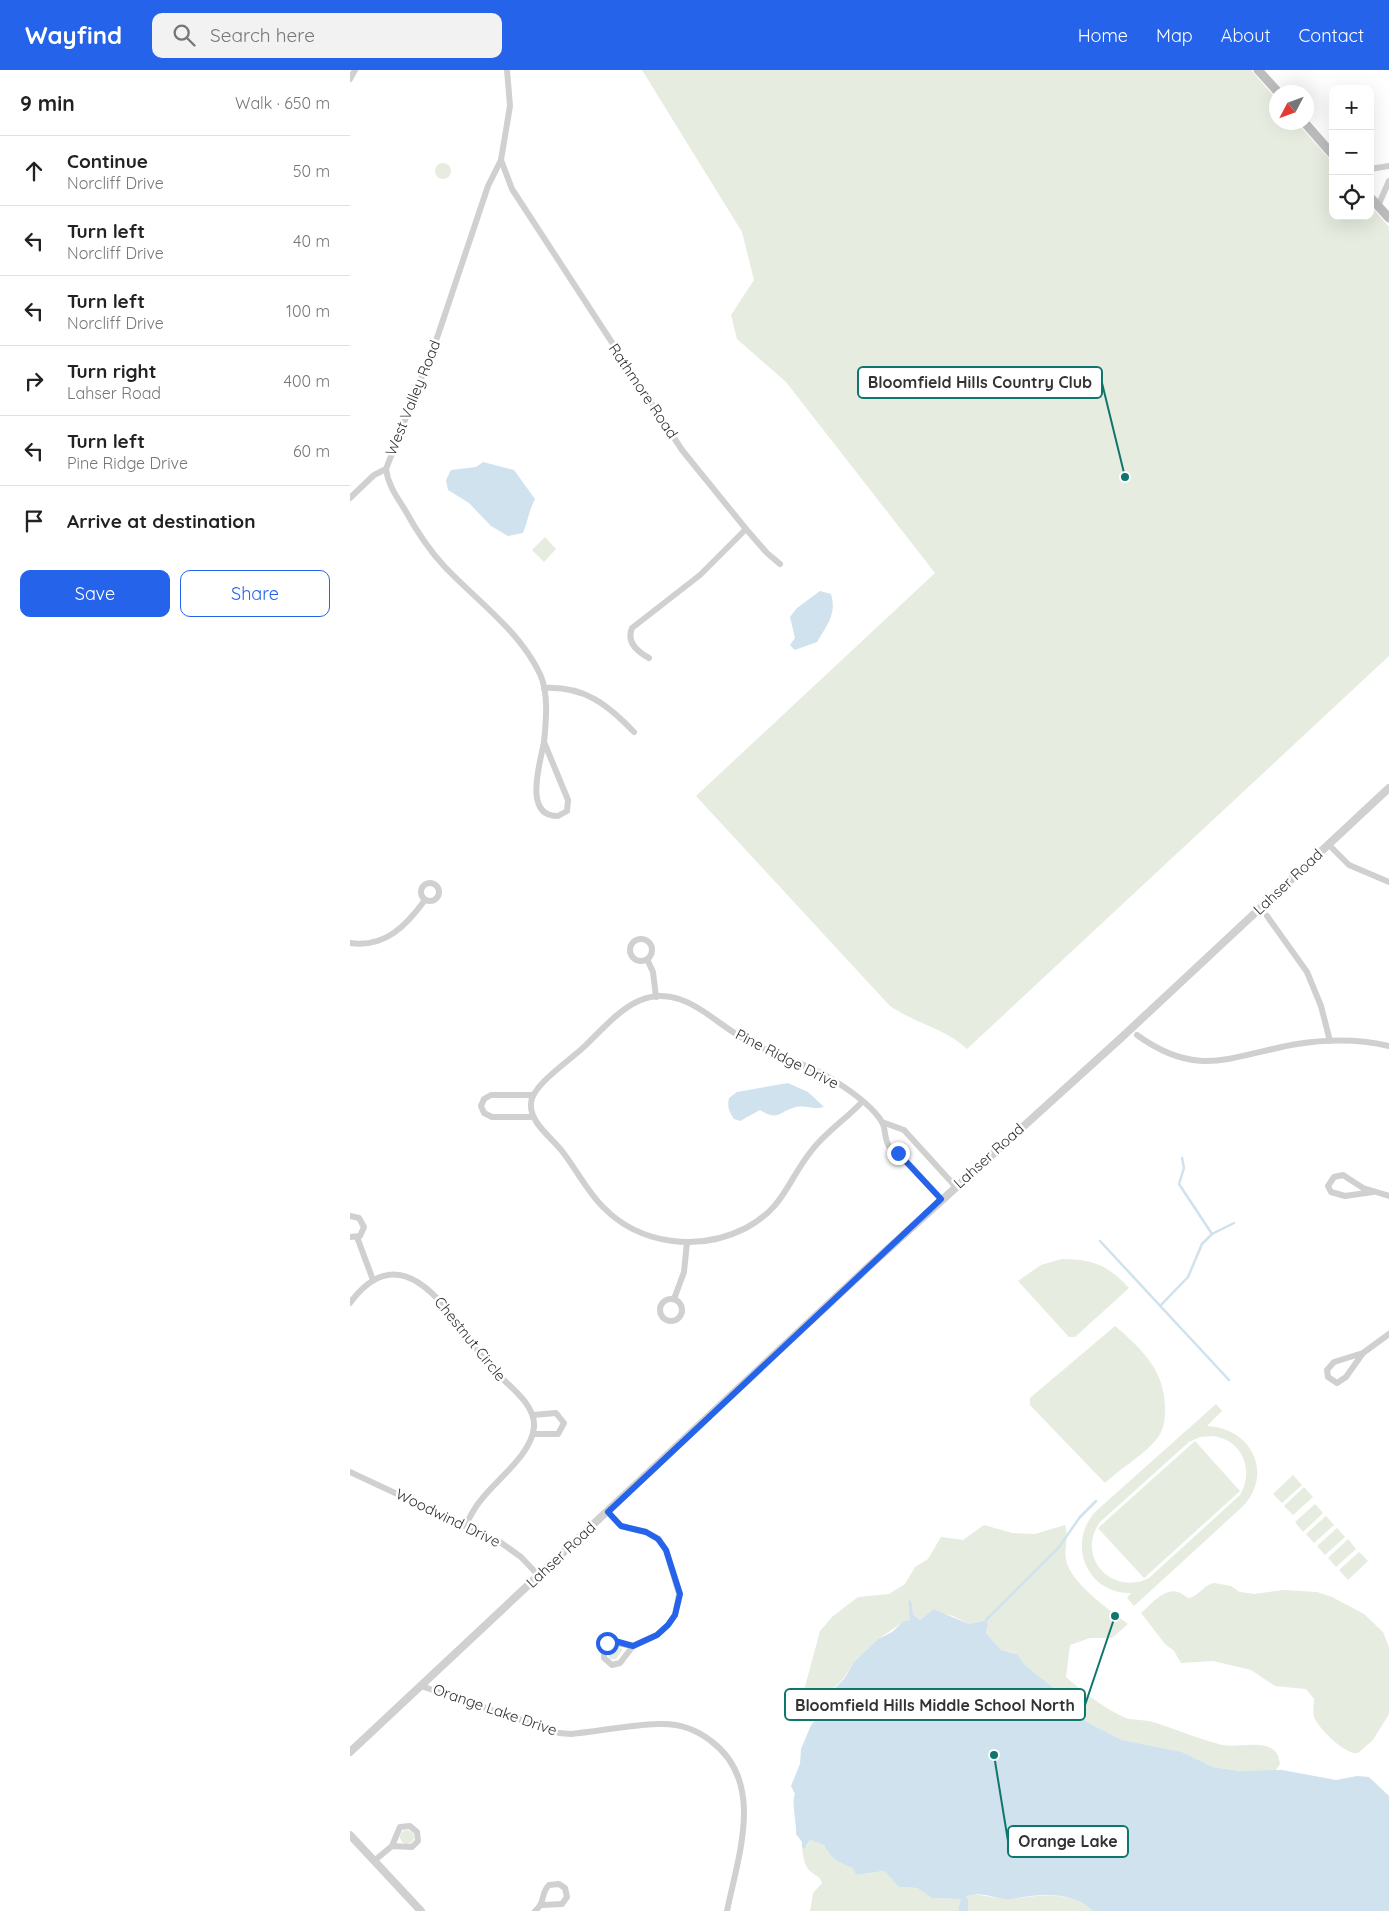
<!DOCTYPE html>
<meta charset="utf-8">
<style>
body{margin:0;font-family:Quicksand,sans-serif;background:#f2f2f2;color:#222}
.controls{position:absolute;right:15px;top:15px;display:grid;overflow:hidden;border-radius:10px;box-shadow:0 5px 20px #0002}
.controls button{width:45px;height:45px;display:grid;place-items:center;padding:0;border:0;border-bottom:1px solid #e0e0e0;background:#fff;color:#222;font:25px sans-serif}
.compass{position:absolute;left:919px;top:15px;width:45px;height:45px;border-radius:50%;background:#fff;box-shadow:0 5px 20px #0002;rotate:229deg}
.stop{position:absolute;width:15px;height:15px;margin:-11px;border:4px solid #2563eb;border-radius:50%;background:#fff}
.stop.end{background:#2563eb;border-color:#fff;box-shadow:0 1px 5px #0008}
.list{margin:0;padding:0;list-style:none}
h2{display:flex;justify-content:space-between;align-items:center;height:65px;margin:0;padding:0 20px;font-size:21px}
h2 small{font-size:16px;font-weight:400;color:#767676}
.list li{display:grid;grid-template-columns:32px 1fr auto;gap:15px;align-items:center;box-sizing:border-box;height:70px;padding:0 20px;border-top:1px solid #e0e0e0}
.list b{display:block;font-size:19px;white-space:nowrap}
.list p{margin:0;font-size:16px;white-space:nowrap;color:#767676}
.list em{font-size:16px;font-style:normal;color:#767676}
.actions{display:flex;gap:10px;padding:15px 20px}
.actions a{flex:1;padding:11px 0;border:1px solid #2563eb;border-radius:10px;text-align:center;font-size:18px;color:#2563eb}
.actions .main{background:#2563eb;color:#fff}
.icon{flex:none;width:28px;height:28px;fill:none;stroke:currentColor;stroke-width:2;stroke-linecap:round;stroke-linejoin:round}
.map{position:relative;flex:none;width:1039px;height:1841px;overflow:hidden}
header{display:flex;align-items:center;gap:30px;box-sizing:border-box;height:70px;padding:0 25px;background:#2563eb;color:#fff}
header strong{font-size:24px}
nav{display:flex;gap:28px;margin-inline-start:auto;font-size:18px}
.search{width:350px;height:45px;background:#f2f2f2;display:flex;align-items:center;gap:12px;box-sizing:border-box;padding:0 18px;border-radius:10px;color:#767676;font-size:19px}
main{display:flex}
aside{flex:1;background:#fff}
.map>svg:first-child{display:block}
</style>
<header>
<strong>Wayfind</strong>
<div class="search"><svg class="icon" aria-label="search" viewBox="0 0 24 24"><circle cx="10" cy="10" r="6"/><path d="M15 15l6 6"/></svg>Search here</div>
<nav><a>Home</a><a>Map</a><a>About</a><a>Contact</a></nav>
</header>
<main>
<aside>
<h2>9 min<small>Walk · 650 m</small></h2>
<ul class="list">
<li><svg class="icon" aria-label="ahead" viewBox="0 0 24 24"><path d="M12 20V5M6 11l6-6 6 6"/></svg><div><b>Continue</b><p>Norcliff Drive</p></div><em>50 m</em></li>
<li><svg class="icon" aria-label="left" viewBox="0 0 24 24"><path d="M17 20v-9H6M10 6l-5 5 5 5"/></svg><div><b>Turn left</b><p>Norcliff Drive</p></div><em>40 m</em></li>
<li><svg class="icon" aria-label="left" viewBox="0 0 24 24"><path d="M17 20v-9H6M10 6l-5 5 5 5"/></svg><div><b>Turn left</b><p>Norcliff Drive</p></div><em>100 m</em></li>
<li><svg class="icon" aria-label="right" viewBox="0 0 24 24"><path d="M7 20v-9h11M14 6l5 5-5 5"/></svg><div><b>Turn right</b><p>Lahser Road</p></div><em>400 m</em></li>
<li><svg class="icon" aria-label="left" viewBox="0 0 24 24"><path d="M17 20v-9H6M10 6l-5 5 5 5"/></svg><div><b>Turn left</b><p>Pine Ridge Drive</p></div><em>60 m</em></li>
<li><svg class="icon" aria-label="arrive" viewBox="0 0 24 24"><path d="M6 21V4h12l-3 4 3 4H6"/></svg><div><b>Arrive at destination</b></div></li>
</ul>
<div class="actions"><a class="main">Save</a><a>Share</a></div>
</aside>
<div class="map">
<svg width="1039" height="1841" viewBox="0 0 1039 1841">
<rect width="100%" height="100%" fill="#fff"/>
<g fill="#e6ecdf" fill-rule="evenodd">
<path d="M292,0H901L926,29V52L947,53L983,93V146H1020V135L1039,157V586L617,979C595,958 563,953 539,935L346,726L585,503L436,312L387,269L381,245L404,210L392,162Z"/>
<circle cx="93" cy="101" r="8"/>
<polygon points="195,467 206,479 194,492 182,480"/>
<path d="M712,1189C742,1189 758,1195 779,1218L725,1267H719L668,1211L691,1195Z"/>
<path d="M765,1256C792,1279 815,1301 815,1338C815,1351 814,1361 805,1371C791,1387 771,1398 755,1413L680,1335V1328Z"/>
<path d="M866,1334L872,1341L857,1356C902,1358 925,1405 891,1438L784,1536L777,1528L781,1523C738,1524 716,1475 745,1442ZM862,1366C892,1369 905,1400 890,1425L799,1508C762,1527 725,1486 750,1452L839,1372L850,1367Z"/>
<polygon points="845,1371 890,1421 794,1508 748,1458"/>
<polygon points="943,1405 952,1415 932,1433 923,1424"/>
<polygon points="954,1417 963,1427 943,1445 934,1436"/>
<polygon points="965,1434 973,1443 953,1462 945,1452"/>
<polygon points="976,1446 984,1455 964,1473 956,1464"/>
<path d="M634,1455L662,1463L685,1464L715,1455C719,1466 714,1478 716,1490C721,1514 760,1540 778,1554L762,1568H740L720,1575L716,1607C733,1622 755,1639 776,1648C786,1651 797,1649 806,1653C828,1660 849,1669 872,1675C887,1678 908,1671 921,1678C928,1682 929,1688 930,1694L925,1701L898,1702L863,1697L832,1682L772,1670L737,1652L712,1625L674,1594L665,1583L651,1580L636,1563L638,1554L636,1550L619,1554L603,1546L581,1541L570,1550L563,1544L562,1533L557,1529L560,1536V1550L549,1555L528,1569L504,1592L493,1609L472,1629L470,1633L472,1639L461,1640L455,1637L453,1624L470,1561L483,1546L508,1527L539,1524L555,1514L565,1497L578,1489L591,1467L613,1470Z"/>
<polygon points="987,1458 995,1467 975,1485 967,1476"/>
<polygon points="998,1469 1006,1479 986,1497 978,1488"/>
<polygon points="1009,1482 1018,1491 998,1510 989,1500"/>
<path d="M864,1513L881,1516L890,1522L905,1524L933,1520L967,1522L982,1527L1014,1544L1033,1562L1039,1577V1644L1023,1670L1008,1683C997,1686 970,1660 965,1649C962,1642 964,1636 964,1629L956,1619L925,1616L901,1600L863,1591L831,1593L824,1581L815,1574L791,1543C800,1535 815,1517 828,1522C832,1523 835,1526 838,1528C849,1527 853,1515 864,1513Z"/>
<polygon points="263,1576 273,1579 266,1589 260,1589 258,1585 259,1578"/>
<circle cx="57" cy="1767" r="7"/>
<path d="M460,1770L474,1775C482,1790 488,1792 504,1798L506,1805L534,1801L549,1817L567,1818L582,1828L612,1829L608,1841H460L463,1823L472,1813C470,1805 465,1806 460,1801C454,1796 453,1785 452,1777L457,1776Z"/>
<path d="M623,1824C632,1825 654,1830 662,1829C689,1825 720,1820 743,1841H618V1829L616,1827Z"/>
</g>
<g fill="#cfe2ee">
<path d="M133,392L164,400L185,429C179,440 178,451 173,463L158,466L141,456L119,433L98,420L96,410L101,400L126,397Z"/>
<path d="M470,521L481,524C487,544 477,555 467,572L445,580L440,575L445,568L440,547L447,538Z"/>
<path d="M438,1013L458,1022L474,1037C464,1040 456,1035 446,1037C429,1041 429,1052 410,1040L390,1051L384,1049C379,1041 377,1037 379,1028L387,1022Z"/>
<path d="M558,1528L562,1533L563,1544L570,1550L583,1539L619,1554L636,1550L638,1554L636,1563L651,1580L667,1584L674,1594L712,1625L737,1652L772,1670L832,1682L863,1697L890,1701L932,1700L986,1710L1007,1706L1019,1707L1039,1726V1841H743C720,1820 688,1824 662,1829C648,1831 629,1819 616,1827L618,1829V1841H608L611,1829L582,1828L567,1818L549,1817L534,1801L506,1805L503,1798C488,1792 482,1790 474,1775L460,1770L455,1778L452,1777V1772L446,1764C447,1754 441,1731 445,1724L441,1716L450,1694L451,1679L461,1655L472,1643L470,1633L494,1609L504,1592L528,1569L542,1562L553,1552L560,1550Z"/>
</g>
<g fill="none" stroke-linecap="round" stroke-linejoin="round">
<g stroke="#cfe2ee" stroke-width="2.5">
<polyline points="832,1088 834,1098 829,1114 862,1164"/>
<polyline points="750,1171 879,1310"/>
<polyline points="811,1235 838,1207 852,1174 862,1164 884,1153"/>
<polyline points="636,1550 709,1477 730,1447 746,1431"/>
</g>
<g stroke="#d0d0d0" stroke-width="6">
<path d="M157,0L160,36L151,90L162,119L332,380L396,459L350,505L282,558C276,572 288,582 299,588"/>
<polyline points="0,9 5,0"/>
<path d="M151,90L138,116L88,265L36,399C38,415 47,427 55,440C66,460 79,480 94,496C127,531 169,560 190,604C199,623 196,652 194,672C191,690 172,747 208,746L217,741L218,730L194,672"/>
<polyline points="1020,99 1039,96"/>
<polyline points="1028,136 1039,111"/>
<polyline points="0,428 24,405 36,399"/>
<polyline points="396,459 417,483 430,494"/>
<path d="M194,618C235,616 258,635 284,662"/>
<polyline points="978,774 999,795 1039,812"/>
<circle cx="80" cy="822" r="9"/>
<polyline points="917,846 957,902 971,936 980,971"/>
<circle cx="291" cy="880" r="11"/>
<path d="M0,873C35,878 56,856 75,830"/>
<polyline points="297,889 303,902 306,927"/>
<path d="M787,965C849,1010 882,985 947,974C978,969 1009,969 1039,976"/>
<polyline points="183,1025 141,1025 134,1029 131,1036 134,1043 142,1047 183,1047"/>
<path d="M512,1032C496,1049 476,1062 462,1080C437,1111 435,1137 396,1158C349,1182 290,1175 253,1137C237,1121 226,1099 212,1081C201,1067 179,1052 181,1033C182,1014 224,988 238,973C270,941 299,907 348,938C365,948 380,962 398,971C427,987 460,994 488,1013C502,1022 523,1037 532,1052C536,1059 534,1069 539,1076C543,1081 550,1084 554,1089C567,1102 579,1116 591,1129"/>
<polyline points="532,1052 554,1060 605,1116"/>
<polyline points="1023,1122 995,1126 981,1122 978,1116 984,1107 993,1105 1013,1118 1039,1126"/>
<polyline points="0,1146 9,1148 14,1157 10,1166 0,1167"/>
<polyline points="7,1167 23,1210"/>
<polyline points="324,1229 334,1202 337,1172"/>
<circle cx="321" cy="1240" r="11"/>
<path d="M0,1233C55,1158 104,1250 136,1292C151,1311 186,1331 184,1357C182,1384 146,1410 131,1430C124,1438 120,1447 115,1456"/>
<polyline points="1013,1283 996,1307 987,1313 978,1307 977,1300 984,1292 1013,1283 1039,1264"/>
<polyline points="183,1345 206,1343 214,1353 208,1364 183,1364"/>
<polyline points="0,1402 150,1472 171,1487 189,1506"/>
<polyline points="258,1442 271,1456 296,1462 309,1469 316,1480 329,1524 325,1545 318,1555 307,1565 283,1576 260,1572 254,1577 254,1588 262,1595 270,1593 283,1576"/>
<path d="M71,1616L209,1663L221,1664C250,1661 280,1655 308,1654C328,1653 346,1659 361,1671C416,1712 388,1786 377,1841"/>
<polyline points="24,1791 42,1776 62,1777 68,1771 67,1762 60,1756 50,1757 42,1776"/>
<path d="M185,1841C196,1832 190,1824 199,1815L209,1814L215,1818L217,1827L212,1834L192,1835"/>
</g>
<g stroke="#d0d0d0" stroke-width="8">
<polyline points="0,1682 517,1198 771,968 1039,718"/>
<polyline points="0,1765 71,1841"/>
</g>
<g stroke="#bdbdbd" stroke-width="9">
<polyline points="908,0 928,22"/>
<polyline points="954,52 983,85"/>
<polyline points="1020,127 1039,148"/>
</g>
</g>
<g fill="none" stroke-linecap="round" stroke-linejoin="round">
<polyline stroke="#2563eb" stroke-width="6" points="257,1573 265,1571 283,1576 307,1565 318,1555 325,1545 330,1524 316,1480 308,1469 296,1462 271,1456 258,1442 591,1129 548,1083"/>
</g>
<g text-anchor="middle" stroke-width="5" stroke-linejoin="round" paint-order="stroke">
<g font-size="15" fill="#333" stroke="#fff">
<text transform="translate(293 321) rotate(56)" y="5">Rathmore Road</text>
<text transform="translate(63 328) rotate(-68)" y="5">West Valley Road</text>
<text transform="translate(938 812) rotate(-43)" y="5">Lahser Road</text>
<text transform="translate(437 989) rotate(27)" y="5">Pine Ridge Drive</text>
<text transform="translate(639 1086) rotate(-42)" y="5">Lahser Road</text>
<text transform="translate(120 1269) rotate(51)" y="5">Chestnut Circle</text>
<text transform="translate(98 1448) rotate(26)" y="5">Woodwind Drive</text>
<text transform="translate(211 1485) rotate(-43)" y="5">Lahser Road</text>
<text transform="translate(145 1640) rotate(19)" y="5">Orange Lake Drive</text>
</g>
</g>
<path fill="none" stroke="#0f766e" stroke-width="2" d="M775 407L752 313M765 1546L735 1635M644 1685L658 1771"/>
<g fill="#0f766e" stroke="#fff" stroke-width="2">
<circle cx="775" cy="407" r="5"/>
<circle cx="765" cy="1546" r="5"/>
<circle cx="644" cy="1685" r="5"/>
</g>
<g fill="#fff" stroke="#0f766e" stroke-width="2">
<rect x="508" y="297" width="244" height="31" rx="5"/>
<rect x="435" y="1619" width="300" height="31" rx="5"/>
<rect x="658" y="1756" width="120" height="31" rx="5"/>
</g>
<g font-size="16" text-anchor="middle" font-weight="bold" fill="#333">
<text x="630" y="318">Bloomfield Hills Country Club</text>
<text x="585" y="1641">Bloomfield Hills Middle School North</text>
<text x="718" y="1777">Orange Lake</text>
</g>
</svg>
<div class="controls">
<button>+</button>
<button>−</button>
<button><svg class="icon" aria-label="locate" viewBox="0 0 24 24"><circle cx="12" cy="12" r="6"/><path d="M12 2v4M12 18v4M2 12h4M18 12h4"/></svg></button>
</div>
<svg class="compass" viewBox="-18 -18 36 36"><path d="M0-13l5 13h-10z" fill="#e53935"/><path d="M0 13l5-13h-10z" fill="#767676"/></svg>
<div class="stop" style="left:257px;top:1573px"></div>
<div class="stop end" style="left:548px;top:1083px"></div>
</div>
</main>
